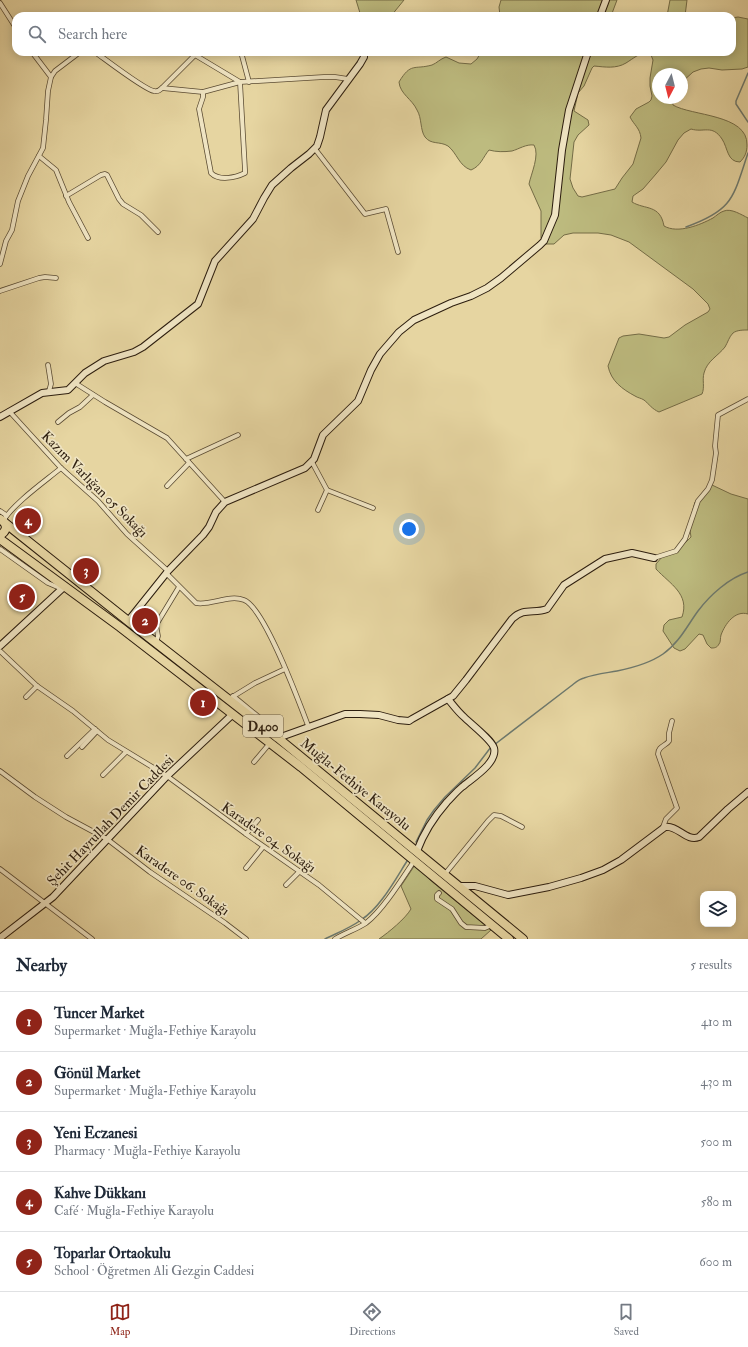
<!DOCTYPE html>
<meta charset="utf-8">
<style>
body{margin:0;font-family:"IM FELL Double Pica",serif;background:#f6f6f7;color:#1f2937}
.controls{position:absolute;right:12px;bottom:12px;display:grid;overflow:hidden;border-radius:8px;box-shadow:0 2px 10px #0003}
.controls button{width:36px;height:36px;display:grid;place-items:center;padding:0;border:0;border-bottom:1px solid #e0e1e3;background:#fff;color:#1f2937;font:20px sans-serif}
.compass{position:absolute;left:652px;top:68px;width:36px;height:36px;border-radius:50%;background:#fff;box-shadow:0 2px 10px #0003;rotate:187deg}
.you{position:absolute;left:409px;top:529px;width:14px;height:14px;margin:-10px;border:3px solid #fff;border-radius:50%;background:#1a73e8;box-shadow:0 0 0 6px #1a73e833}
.badge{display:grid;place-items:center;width:26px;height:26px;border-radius:50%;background:#8f2418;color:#fff;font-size:13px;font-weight:700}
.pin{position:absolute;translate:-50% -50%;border:2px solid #fff;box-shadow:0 1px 4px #0006}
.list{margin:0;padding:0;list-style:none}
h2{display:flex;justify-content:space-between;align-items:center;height:52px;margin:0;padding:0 16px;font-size:17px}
h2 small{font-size:13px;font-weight:400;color:#747a83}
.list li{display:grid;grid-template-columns:26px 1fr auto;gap:12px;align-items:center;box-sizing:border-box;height:60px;padding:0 16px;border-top:1px solid #e0e1e3}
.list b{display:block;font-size:15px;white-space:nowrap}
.list p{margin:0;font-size:13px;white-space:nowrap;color:#747a83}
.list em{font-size:13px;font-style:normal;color:#747a83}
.icon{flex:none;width:22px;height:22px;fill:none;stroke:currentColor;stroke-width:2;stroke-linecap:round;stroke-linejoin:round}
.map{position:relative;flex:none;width:748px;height:939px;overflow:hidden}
.search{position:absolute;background:#fff;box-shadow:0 2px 10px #0003;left:12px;right:12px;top:12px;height:44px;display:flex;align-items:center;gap:10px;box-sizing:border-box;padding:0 14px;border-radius:12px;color:#747a83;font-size:15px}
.sheet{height:352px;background:#fff}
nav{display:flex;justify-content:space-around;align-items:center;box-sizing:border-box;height:56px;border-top:1px solid #e0e1e3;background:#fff;font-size:11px;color:#747a83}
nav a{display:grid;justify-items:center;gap:2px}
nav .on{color:#8f2418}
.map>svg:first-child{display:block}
</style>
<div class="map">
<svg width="748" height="939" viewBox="0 0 748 939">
<rect width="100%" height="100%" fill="#e6d5a1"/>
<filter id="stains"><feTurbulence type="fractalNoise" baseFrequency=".005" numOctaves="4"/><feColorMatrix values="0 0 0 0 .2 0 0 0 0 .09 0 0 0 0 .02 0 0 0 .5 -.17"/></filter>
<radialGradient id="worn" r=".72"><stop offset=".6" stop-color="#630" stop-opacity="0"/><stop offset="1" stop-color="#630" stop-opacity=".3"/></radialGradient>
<g fill="#bdbb7f" stroke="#746c46" fill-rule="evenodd">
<polygon points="356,0 404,0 391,16 359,16 360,13"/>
<polygon points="501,0 617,0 611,16 500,16 499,7"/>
<polygon points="670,0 687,0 685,16 667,16"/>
<path d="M738,17L748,19V67L742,69L722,70L709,68L701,69L693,72L682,82V74H658V98H672L673,105C691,116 748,114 747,145C747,152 745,157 740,162C727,162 728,148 722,139C712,124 704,133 691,129L684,133L678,140L666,162L656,174L643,189L633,196L632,202C645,210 660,204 664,226C678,234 700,225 713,218C716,216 720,212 724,211C731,208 742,215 748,218V330C743,330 737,330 733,333C729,337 728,342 725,347C718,356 707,361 704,373C702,380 705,387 702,394L659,412C652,409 649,404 644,400C641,398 638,398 635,396C622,389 611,381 608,366L619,338L623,336L639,334L664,338L669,337L685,325L708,312L710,309L708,304L693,289L629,242L611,235L598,233H573L564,235L554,244H544L541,238V211L529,184C531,174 540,155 534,145C526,144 519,149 512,151C504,152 496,152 489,150C483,157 481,166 471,170C459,166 457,153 448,146C440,141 431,145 425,137C420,130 422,118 417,110C412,99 400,94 399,82C411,62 414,70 432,65C437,63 440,59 446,57L459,63L471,64L477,59L481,52H732V18ZM647,52L651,55L653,60L650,78V86L652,96L651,100L649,102L636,109L630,117C634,125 640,128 641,138L633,164L622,178L615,189L582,197L578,196L573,188L570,179L574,142L578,135L589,125L588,120L574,111L578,93L584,86L592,68L594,66C605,67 616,69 626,63C634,58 638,54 647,52Z"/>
<path d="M712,485L731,494L748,499V614C735,610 725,624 721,635C720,638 721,642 719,644C717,648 714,648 711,648L707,644L703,635L699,634L685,649L680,651L674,648L663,631L664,625L669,620L682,617C690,594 670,584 656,569V564L662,557L675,553L691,537L689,524L695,502Z"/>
<path d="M415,865L421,869L430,880L491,930L481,939H379C389,932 405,919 411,909L401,886Z"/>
</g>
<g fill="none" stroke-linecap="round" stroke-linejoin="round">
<g stroke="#6d796e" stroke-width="1.5">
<polyline points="748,73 736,101 736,104 748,122"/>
<path d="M686,227C734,210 733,197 748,153"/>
<path d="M494,745L571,686C575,683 579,679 584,678C595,674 606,673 617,671C632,668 650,663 663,654C679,643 687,626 698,611C710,595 729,578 748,572"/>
<polyline points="416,842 427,820 434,810 445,797 475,768 491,747"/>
<path d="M325,939C337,933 350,928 361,920C380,908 395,880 407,861"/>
</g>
<defs>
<g id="street">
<polyline points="0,3 16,28"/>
<polyline points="32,52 51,77"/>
<path d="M95,52C105,59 145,90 154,91C157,92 160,90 162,88L198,52"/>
<polyline points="241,52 249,82"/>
<polyline points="195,55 240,82"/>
<polyline points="162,88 203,92 240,82 324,77 335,77 348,79"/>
<path d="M203,92V97L199,109L211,173C219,181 235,178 245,173V170L240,82"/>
<polyline points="315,149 365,214 386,209 398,252"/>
<polyline points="39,156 56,170 69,202 88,238"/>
<polyline points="66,196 101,175 105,174 107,175 119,199 123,204 141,215 158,232"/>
<polyline points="0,264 6,241 12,230 18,201 28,176 43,148 46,120 48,91 51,77 55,71 80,52"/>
<polyline points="0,291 39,278 45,277 56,278"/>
<polyline points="48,365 51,384 49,391"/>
<polyline points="75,383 105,402 167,438 225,502"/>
<polyline points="9,411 61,468 98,501 127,534 168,571"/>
<polyline points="58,422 69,413 80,407 93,395"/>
<polyline points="186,459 238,435"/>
<polyline points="312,462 327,490 373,508"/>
<polyline points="167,486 189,463"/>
<polyline points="318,510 327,490"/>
<polyline points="0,511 6,515"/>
<path d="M3,521C14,503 44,482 61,468"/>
<polyline points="0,549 48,583 62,589"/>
<polyline points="654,558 676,551 685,539 698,501 708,489 712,480 716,453 715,446 718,415 748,399"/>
<path d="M166,573L196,603C211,606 229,594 244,600C265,608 300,705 309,728"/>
<polyline points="156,643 158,636 156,625 179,587"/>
<polyline points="0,651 37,686 73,711 108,740 167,776 246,834 319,885 365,923"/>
<polyline points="233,696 282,736"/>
<polyline points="26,697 37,686"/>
<polyline points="229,699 255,683 285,669"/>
<polyline points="82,747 97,731"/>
<polyline points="67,756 95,729"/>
<polyline points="254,762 270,743"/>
<polyline points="0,771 35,797 66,817 107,839 150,872 225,923 246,939"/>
<polyline points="103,775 126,752"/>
<path d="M663,827L666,819L677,808L658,754C658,746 666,746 669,741V733L672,721"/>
<polyline points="246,834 258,820"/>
<polyline points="246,868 263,847"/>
<polyline points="0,869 92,939"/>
<polyline points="445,874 488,821 494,815 501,816 522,827"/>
<polyline points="286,885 300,871"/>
<polyline points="439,893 437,895 437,899 452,909 461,923 466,927 485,928 492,925"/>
<path d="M335,939C345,933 357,929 366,923C383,910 402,879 414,861"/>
</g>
<g id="secondary">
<polyline points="600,16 606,0"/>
<polyline points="0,417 42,393 68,390 85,373 104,361 134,352 143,347 198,304 215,261 253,219 264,198 272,185 291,168 309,154 317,146 320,137 326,110 360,64 364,57 364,52"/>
<polyline points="128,621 168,571 203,535 209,527 216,512 225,502 305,468 314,459 323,435 358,401 371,370 380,354 399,332 414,320 451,303 471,296 487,288 501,278 540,245 544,241 555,215 562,150 569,110 588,52"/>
<polyline points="0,646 65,586"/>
<path d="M278,738L345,714H360L379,715L398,720L409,721L412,719L453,696L466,680L512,619C524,607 534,614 547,609L564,585L605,559L632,553L654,558"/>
<path d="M417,851C424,832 433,818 447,802C452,797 457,791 462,787C471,779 498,763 494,748C492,740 471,724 464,717C458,712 453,705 448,699"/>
<path d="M459,886H475L508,895L549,887L581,878L603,870L621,860L665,827C678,825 686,842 699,837L728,809L748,792"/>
<polyline points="0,938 53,897 167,776 233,714"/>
</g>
<g id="highway">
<polyline points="0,519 128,621 278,738 523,939"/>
<path d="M0,535C6,532 8,526 3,521"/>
<polyline points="0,539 120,627 301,767 509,939"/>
</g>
</defs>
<use href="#street" stroke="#5a4b33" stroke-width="5.5"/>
<use href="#secondary" stroke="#2c1d0e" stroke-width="8"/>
<use href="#highway" stroke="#2c1d0e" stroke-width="10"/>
<use href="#street" stroke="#efe4c2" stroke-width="4"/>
<use href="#secondary" stroke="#efe4c2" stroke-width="6"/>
<use href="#highway" stroke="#e6d5a1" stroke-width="8"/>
</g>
<g text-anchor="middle" stroke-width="3.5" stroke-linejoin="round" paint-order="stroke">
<rect fill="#efe4c2" stroke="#665944" stroke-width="1" x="243" y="715" width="40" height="22" rx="3"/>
<g font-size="13" font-weight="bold" fill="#2c1d0e">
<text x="263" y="731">D400</text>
</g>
<g font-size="14" fill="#2c1d0e" stroke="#efe4c2">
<text transform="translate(95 484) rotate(45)" y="5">Kazım Varlığan 05 Sokağı</text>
<text transform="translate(356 784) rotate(39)" y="5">Muğla-Fethiye Karayolu</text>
<text transform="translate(110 820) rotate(-46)" y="5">Şehit Hayrullah Demir Caddesi</text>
<text transform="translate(269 837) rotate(35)" y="5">Karadere 04. Sokağı</text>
<text transform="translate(183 880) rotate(35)" y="5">Karadere 06. Sokağı</text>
</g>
</g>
<rect width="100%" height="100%" filter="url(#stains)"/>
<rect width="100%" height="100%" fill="url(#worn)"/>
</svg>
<div class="controls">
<button><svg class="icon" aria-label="layers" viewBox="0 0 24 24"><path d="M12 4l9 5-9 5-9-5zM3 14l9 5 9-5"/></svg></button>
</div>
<svg class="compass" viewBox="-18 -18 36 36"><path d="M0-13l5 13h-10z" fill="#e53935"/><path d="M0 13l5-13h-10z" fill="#747a83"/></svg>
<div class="you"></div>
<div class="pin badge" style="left:203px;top:703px">1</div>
<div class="pin badge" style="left:145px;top:621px">2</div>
<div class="pin badge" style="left:86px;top:571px">3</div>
<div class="pin badge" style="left:28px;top:521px">4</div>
<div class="pin badge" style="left:22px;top:597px">5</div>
<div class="search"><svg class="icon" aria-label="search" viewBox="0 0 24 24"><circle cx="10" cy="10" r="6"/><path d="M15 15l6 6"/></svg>Search here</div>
</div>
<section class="sheet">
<h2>Nearby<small>5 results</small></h2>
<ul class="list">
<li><span class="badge">1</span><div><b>Tuncer Market</b><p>Supermarket · Muğla-Fethiye Karayolu</p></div><em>410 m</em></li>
<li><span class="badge">2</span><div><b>Gönül Market</b><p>Supermarket · Muğla-Fethiye Karayolu</p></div><em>430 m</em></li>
<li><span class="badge">3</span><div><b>Yeni Eczanesi</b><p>Pharmacy · Muğla-Fethiye Karayolu</p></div><em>500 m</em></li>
<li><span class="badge">4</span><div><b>Kahve Dükkanı</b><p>Café · Muğla-Fethiye Karayolu</p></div><em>580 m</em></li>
<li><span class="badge">5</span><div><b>Toparlar Ortaokulu</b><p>School · Öğretmen Ali Gezgin Caddesi</p></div><em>600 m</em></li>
</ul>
</section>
<nav>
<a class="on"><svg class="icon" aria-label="map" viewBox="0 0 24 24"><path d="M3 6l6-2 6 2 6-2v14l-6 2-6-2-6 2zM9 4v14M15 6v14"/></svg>Map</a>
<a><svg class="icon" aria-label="directions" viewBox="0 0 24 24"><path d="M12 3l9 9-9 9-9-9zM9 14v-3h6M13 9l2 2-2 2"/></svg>Directions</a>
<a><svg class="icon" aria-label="saved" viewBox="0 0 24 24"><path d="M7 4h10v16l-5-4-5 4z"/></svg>Saved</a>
</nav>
